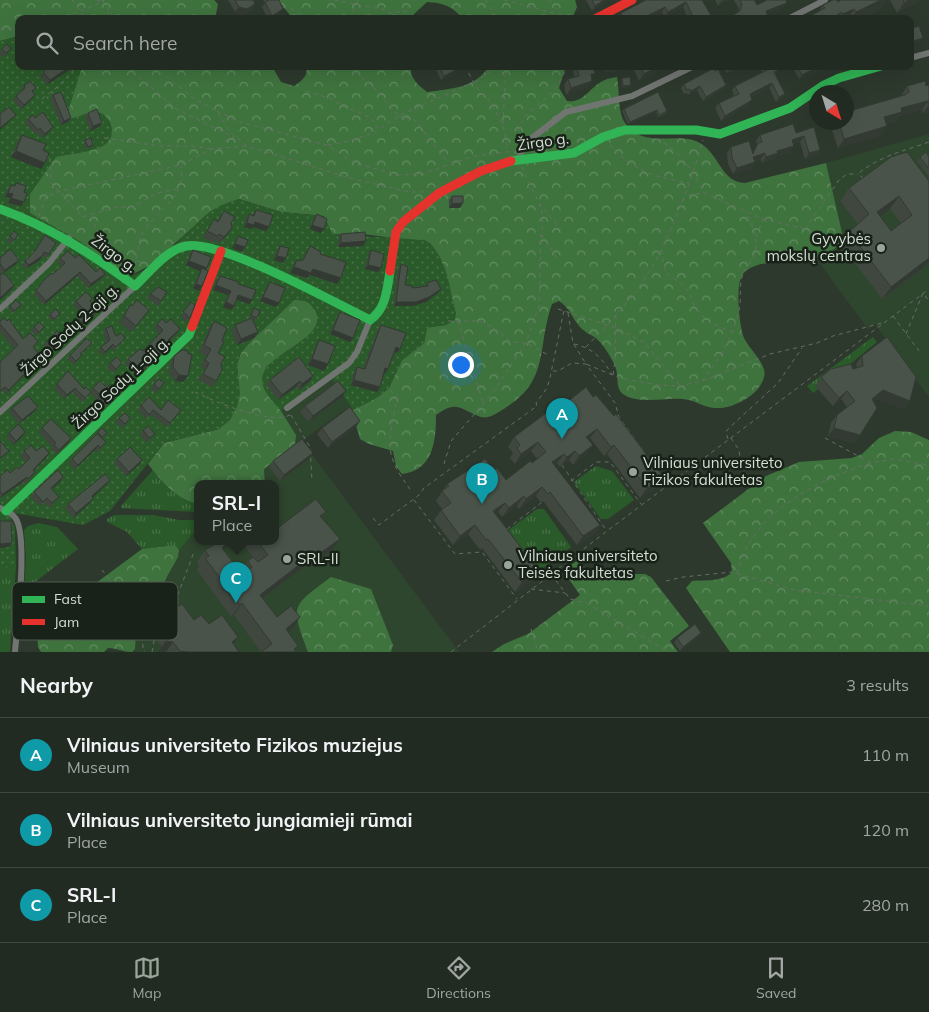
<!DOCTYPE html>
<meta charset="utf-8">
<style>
body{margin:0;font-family:Mulish,sans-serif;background:#2e372f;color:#f1f3f6}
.compass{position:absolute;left:809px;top:85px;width:45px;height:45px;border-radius:50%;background:#222b22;box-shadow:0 5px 20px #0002;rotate:142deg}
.you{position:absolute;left:460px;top:364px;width:18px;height:18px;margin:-12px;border:4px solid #fff;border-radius:50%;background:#1a73e8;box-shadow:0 0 0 8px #1a73e833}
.badge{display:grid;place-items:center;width:32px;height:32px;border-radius:50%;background:#99a599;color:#fff;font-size:16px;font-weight:700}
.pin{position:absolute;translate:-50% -41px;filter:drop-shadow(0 1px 2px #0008)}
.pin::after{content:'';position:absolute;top:26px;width:18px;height:15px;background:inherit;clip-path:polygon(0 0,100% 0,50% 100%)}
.popup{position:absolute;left:194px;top:480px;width:85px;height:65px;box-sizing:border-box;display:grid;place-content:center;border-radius:10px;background:#222b22;filter:drop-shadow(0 1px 4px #0005);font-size:16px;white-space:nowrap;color:#a2a7a5}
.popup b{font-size:19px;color:#f1f3f6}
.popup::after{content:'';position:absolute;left:50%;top:100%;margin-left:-10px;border:10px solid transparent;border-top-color:#222b22}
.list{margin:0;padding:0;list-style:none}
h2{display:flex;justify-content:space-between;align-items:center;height:65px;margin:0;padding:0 20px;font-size:21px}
h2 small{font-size:16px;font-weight:400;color:#a2a7a5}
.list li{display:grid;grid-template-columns:32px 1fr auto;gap:15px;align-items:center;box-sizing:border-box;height:75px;padding:0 20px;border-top:1px solid #3f4740}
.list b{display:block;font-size:19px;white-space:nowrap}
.list p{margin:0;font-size:16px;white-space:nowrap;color:#a2a7a5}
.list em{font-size:16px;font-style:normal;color:#a2a7a5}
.icon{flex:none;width:28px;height:28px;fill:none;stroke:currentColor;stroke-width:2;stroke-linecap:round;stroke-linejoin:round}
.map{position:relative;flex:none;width:929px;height:652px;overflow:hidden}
.search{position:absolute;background:#222b22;box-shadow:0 5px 20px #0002;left:15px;right:15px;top:15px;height:55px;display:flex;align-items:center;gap:12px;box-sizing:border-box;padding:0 18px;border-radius:10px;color:#a2a7a5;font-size:19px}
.sheet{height:290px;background:#222b22}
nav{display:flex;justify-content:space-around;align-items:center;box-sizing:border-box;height:70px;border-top:1px solid #3f4740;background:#222b22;font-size:14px;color:#a2a7a5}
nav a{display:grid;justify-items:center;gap:2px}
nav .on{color:#99a599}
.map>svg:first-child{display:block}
</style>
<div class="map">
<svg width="929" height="652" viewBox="0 0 929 652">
<defs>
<pattern id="grass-tufts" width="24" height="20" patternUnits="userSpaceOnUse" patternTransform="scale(1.25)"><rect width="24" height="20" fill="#2a5a29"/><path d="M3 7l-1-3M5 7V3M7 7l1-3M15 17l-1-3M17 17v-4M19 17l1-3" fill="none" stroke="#487147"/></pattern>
<pattern id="forest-crowns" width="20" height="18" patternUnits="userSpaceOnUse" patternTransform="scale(1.25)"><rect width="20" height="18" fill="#3f733e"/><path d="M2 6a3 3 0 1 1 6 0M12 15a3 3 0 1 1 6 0" fill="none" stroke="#638d62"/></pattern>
<pattern id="park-dots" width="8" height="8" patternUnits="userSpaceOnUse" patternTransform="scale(1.25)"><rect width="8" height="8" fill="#2a5a29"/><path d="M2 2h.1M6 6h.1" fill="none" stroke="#487147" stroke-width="1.8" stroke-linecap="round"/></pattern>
</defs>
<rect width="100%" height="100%" fill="#2e392e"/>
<g fill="#2f462e">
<polygon points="929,134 929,397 875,324 868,329 816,258 827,253 843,237 826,163"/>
<polygon points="330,375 353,410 343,411 302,441 459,652 132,652 135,649 137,621 144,606 159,591 178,557 179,550 197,529 197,542 275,542 275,484 265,484 264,469 294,444 296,435 281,411"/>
</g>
<g fill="url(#grass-tufts)">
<polygon points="873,337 877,342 837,375 816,386 818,389 813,393 807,386"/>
<polygon points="596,466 612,471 634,500 608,519 601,519 574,482"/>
<path d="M153,470C165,486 178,499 197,504V512L121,508V506Z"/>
<polygon points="537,509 544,509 571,547 543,568 533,566 507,531"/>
<polygon points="114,515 153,515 179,520 197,520 197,529 179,550 175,545 142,549 127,532 107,522 107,519"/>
<polygon points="38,523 57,527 78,549 35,582 30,591 24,592 26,558 24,530 28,526"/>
<polygon points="9,566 16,566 10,652 0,652 0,574"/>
</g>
<g fill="url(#forest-crowns)">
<polygon points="0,0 214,0 218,4 215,19 19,19 19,36 0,41"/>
<path d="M278,0H575L577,7L572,19H463C452,6 444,3 427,2L414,14L412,19H293Z"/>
<path d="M82,66H272L281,82L294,86C301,81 309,76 306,66H411C409,78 419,86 427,92C450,89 476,88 489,66H566L559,88L567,101C584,104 591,85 605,80C608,78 613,78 617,77C620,91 617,111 625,123C644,150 678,131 698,142C720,153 720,182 745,183L826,163L843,237C828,276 753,248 741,278C736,289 739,326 744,338C749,349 768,365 764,377C760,395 733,409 716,408C705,408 695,400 683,399C666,397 638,405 623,394C615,388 619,374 615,366C611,357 605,347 598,340C593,335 585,333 580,327C572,318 570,308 559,301L552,304C536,350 551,381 502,410C496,414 488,419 481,417C460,410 458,399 436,415C436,442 433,470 402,474L396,466L393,451L369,444L360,439C358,429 352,419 353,410L378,397L389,388L402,360L424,343L427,327L446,325L456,314L442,262L430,243L363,234H332L324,216L281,212L239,199L210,212L151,265L129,276L30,213V194L56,156L98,148L96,111L71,119L67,114Z"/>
<path d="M294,300C303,300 309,300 314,309C317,313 319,318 318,324C313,336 277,358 266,367L281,411L296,435L295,444L264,469L265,484H197V504C175,498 162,482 148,464L164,443L219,429L238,378L237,364L241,353L248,344Z"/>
<path d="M895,431L911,432L929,440V652H730L686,588L692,581C705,580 723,582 732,572L731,563L703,523L766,476L799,462L852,458L862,454L879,438Z"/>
<path d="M175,545L179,550L178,557L159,591L144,606L137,621L135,649L132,652C123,652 117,648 108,648L104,652H41L38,647L37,632L50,617L142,549Z"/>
<polygon points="577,561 592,574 645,574 651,577 689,626 670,641 678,652 492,652 504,644 528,634 580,595 566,575 565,569"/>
<path d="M331,577L371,589L393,645L391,652H308C291,604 290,608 331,577Z"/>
</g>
<path fill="url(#park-dots)" d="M19,36V66H82L67,114L68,118L71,119C78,117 90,111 97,112C110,114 117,132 108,142C99,152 69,154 56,157L30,194V213L81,242L125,275C149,280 191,225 211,211C220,205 229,202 239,199L281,212L324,216L332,234L425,240C447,253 450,292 456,314L455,320L446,325L427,328L424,343L402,360L389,388L378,397L353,410L330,375L281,411C274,402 261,391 262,378C265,351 333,339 314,308C308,300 303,300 294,300L248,344L241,353L237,364L240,394L237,407L230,420L219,429L164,443L110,511L83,525L14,513L11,520L15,527L16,566H9L0,574V41Z"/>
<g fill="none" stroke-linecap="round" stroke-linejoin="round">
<g stroke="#676d66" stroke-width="1" stroke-dasharray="4 4" stroke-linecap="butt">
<polyline points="72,0 86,19"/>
<polyline points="96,0 102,1"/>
<polyline points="102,0 115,19"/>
<polyline points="279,0 284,8 291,8 307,19"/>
<polyline points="334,0 386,10 388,13 407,11"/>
<polyline points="485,0 497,19"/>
<polyline points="504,0 576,19"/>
<polyline points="549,0 559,13"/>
<polyline points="58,19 94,6 104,0"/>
<polyline points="102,19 109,12"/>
<polyline points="353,19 353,10 358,0"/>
<polyline points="0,30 19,27"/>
<polyline points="127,66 176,109 234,137 225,141 222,146"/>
<polyline points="154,66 193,98 217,111 230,132 247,146 353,179 410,192 425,192"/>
<path d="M350,66C359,78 371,83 380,94C386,101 390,111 399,115"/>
<polyline points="465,66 476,87 491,103 503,125 508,150"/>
<polyline points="306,91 332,99 342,106 363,114 372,119 378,128"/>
<polyline points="42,99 61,84 77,66"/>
<polyline points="217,111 240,122 327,145 357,164 399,175 422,174 474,156 514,151"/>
<polyline points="398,116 415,120 444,158 451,162"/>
<polyline points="503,124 506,66"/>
<polyline points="104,138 160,146 192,146 211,149"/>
<path d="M518,139C517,116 537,108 551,93C558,86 563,76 567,66"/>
<path d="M657,139C680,151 693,171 704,193"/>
<polyline points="328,145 349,141 373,133 400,115 475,82 498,66"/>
<path d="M610,145C634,172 655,177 689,183"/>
<polyline points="50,158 51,183 83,217 117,207 132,207 157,193 177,189"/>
<path d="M522,167C529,188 549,210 541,234L559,261"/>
<path d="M863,179L859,173C880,156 904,151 929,142"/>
<polyline points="682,201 691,194 705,193 763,219 805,229 836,244"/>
<polyline points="539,203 560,229"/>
<polyline points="39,216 46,197 60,191 181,165 212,149 246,146"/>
<polyline points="92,216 95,227 116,250 125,267"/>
<polyline points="805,229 839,180 847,174 858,174"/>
<polyline points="756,237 763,219"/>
<path d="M662,250C663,283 672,271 688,291C691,294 692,301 694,305C703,321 715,325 732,332"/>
<polyline points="137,261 145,263"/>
<path d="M130,272L134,268C138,257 137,245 142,234C155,209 186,201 181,166"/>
<polyline points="558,309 616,328 645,343 680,386"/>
<polyline points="568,313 573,343 586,364 620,378 657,385 680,386 702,381 770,354 817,343 833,336 882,323"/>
<polyline points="893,316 919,351"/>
<polyline points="448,321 480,321 494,328 511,342 526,343 550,356"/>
<polyline points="458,321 483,403"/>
<polyline points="906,334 923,293 929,301"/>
<path d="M574,344C593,348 603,359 612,375"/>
<path d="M586,347C604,328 624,308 639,287C668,246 689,188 703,140"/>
<polyline points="553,371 558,371 572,363 586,364 615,403 619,417 647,456"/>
<polyline points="613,375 615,361 616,314"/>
<path d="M702,381C720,358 735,334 740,305C741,296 739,283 743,274C745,268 751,264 753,258C760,241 753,226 745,211"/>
<path d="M390,390L397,398C389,442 382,452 410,489"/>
<path d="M195,392C215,402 270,425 290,415"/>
<polyline points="291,415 310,447 312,480"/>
<polyline points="731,438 739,450 740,457"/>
<polyline points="825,438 871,463 893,459 929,465"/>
<polyline points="728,439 726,432 729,428 778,383 802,348"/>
<polyline points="444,464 451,441 491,395 526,343 539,305 541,234"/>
<polyline points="562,465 606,530"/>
<polyline points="663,477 668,484"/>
<polyline points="571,481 596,462 610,462 641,504"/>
<polyline points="414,500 455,554 482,552 517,599"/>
<polyline points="373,518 379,525 419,495 424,488 537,406 536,403 547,388 550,378 564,310"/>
<polyline points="507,529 541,503"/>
<polyline points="102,570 142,620 143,649 145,652"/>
<polyline points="536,573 542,580"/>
<path d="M737,573C751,513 817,480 871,463"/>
<polyline points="551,574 570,599 586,603 669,652"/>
<polyline points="666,581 683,577 732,572 794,590 929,606"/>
<polyline points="531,589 565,593"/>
<polyline points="531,629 538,652"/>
<polyline points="152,652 157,624 177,597 194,552"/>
<polyline points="451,652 607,531 929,289"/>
</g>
<g stroke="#717571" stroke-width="6">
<polyline points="788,19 825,0"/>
<polyline points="910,58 929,53"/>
<polyline points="519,158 524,144 566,112 632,96 694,66"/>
<polyline points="0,309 49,263 69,238"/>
<polyline points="287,408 349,363 357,352 370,320"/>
<polyline points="0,412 135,286"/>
<path d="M0,508C7,511 12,513 16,519C28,539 17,626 15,652"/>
</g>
<g stroke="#30b455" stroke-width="9">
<polyline points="511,161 574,153 603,137 625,130 696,130 720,134 790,108 824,85 839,78 881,66"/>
<path d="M0,209C50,227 92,254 135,286C149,273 166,250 186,246C220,239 335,303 370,320C386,309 387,290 390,271"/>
<polyline points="6,511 189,335 192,327"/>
</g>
<g stroke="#e5322d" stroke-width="9">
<polyline points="595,19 632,0"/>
<polyline points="390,271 396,232 403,222 439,193 481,171 511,161"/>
<polyline points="192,327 221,251"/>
</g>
</g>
<g fill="#3f473f" fill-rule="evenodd">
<polygon points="228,0 253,0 252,10 244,15 235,12"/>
<polygon points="264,0 279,0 280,13 271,19 268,19 262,7 265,3 263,1"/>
<polygon points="586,0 605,0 603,3 592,11"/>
<polygon points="646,0 702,0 713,19 688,19 683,7 664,17 662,12 650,18 651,19 618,19 617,18 621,13"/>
<polygon points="715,0 729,0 718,6"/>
<polygon points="734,0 754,0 757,5 787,3 783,7 767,14 768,16 766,19 726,19 738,12 739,9"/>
<polygon points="890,0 920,0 897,13"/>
<polygon points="838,2 884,4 881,6 878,10 859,19 808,19 810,16 819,11 823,5"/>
<polygon points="2,49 8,53 3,58 0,54 0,52"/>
<polygon points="50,66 75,66 47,85 40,76 43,72"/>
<polygon points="438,66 455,66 453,74 441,80 436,70"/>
<polygon points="576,66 593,66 591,78 592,81 587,87 566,95 564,85 568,79 574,77 573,71"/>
<polygon points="604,66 623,66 620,71 605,72"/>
<polygon points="632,66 660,66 656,73 639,81"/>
<polygon points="724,66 734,66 733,70 727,73"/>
<polygon points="759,66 776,66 778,70 775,74 785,94 782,98 776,102 769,88 751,97 749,104 721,121 715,108 719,103 734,96 732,90 735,86 762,72"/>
<polygon points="792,66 821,66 819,70 799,79"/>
<polygon points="622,78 631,85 629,87 622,88 621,80"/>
<polygon points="684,84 726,85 723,89 703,101 697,90 688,95 687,93 684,94 681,88"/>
<polygon points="929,85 929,113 929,112 923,113 922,110 899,116 896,121 886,124 881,135 838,148 830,124 831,122 846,122 901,96 907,86"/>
<polygon points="24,86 35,95 32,99 21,109 13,100 16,96 22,91 21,90"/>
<polygon points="53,95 68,122 61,125 50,99"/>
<polygon points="624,109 667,111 666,113 658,117 656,112 628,124 622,111"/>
<polygon points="88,113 99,127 90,131 85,117"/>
<polygon points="35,118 50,131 42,138 37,132 35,134 25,123 28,119"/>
<polygon points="814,127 820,150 816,156 805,159 800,142 794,144 790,152 776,156 774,159 762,163 761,159 755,161 755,162 751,168 733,174 728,164 727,153 731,147 752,153 757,145 756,141 760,135 796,133"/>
<polygon points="22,135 43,150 41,169 11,157 18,141"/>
<polygon points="85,140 92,147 86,149 84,142"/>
<polygon points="920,157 929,157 929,177 917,161"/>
<path d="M929,181V263L882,299L841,244L849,232L858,224L840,201L849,188ZM890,209L901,223L891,231L880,216Z"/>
<polygon points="16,183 24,192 21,206 8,203 10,198 5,197 8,189 11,185 15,186"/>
<polygon points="452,196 460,208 449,208 449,200"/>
<polygon points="256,210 269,227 266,231 253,227 251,229 244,227 246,218 249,214 252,215"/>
<polygon points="224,211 231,223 232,228 227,235 219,243 215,240 213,243 203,237 214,219 217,221"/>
<polygon points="317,214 321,233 310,229 314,218"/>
<polygon points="341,234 363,246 338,247 338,238"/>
<polygon points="18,235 11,244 7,240 10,236"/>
<polygon points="45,235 56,243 47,258 42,256 40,260 26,269 22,265 25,261 34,252"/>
<polygon points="280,246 283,263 274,260 277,250"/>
<polygon points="310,246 320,254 337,284 310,275 307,278 290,273 293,266 296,261 302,261"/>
<polygon points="193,250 206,270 202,286 199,291 193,288 200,271 186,265 190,254"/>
<polygon points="371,250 381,268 378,272 365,269 368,255"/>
<polygon points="0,258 19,260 16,264 2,274 14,285 11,290 0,300 0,274 2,274 0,272"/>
<polygon points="60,258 75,258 96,272 105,274 102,278 88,288 77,276 44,305 34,294 46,278 53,274 62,266 57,262"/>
<polygon points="401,264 405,285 412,288 425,286 427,283 438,293 426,302 413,306 394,306 398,268"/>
<polygon points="220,276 238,284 252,300 249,304 236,300 234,306 231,310 223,307 228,295 213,290 217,280"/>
<polygon points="270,282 276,307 260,301 267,286"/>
<polygon points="167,292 158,306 147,298 150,294"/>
<polygon points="76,301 90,301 94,307 93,309 93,317 79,327 75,322 82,314 73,305"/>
<polygon points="191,302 190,318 187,322 180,317"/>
<polygon points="130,305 132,306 149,310 132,332 119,323"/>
<polygon points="10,306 19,307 13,313 8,308"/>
<polygon points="254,308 257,318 256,320 253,319 254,338 237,345 231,331 235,325 251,318 249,317"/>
<polygon points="340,312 353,338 350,342 330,334 337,317"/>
<polygon points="50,314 59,316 53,321 48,316"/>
<polygon points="0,321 23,339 35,346 33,347 38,353 35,357 25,367 25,374 6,394 2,391 14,349 0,332"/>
<polygon points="214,321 222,340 218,353 221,364 216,381 212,387 198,380 205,369 200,366 206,356 199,352 210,327"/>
<polygon points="166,323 180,329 177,333 169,341 168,347 137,376 125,364 128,359 143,351 159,334 154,328 157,324"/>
<polygon points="381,325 397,353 394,352 385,374 384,373 380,387 377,392 351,385 354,371 357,367 363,369 378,329"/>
<polygon points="34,327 44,327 36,336 31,331"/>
<polygon points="106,328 122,342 113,351 111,348 102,355 98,351 101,347 106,342 103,332"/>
<polygon points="64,339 61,343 51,353 44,345 47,341"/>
<polygon points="319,340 324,371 308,365 315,347"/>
<polygon points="89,347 81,354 82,355 74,365 67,358 70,355"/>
<polygon points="174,356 183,382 175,381 169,373 170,363"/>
<polygon points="862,356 910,401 904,409 877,399 873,401 860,435 855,443 828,436 831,423 837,415 847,407 841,399 833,406 815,386 821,377 857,368 856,364"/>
<polygon points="110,363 119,367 113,373 107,368"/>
<polygon points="313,376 310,381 299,390 296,387 278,400 266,385 270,380"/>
<polygon points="57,384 84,389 91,392 93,388 112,393 111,400 104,406 90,393 82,402 72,392 64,399 54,388"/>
<polygon points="154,384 161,388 156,393 151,389"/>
<polygon points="346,391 342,397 308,422 300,412 305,406"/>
<polygon points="593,397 664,478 657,487 640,498 607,454 604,456 590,438 588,439 593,445 586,455 573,465 569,460 560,467 557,463 555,465 594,535 577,545 543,501 541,503 536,496 519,509 517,506 502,517 498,512 496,514 539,571 532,581 515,592 482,548 480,550 468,534 453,545 434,520 442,509 436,501 447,484 494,470 506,480 532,463 537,459 531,451 515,464 510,458 513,453 508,447 514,437 561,407"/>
<polygon points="141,405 161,410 181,410 167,427 150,414 146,419 138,410"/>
<polygon points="12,408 35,411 19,424 9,412"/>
<polygon points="99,412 96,416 87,425 80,418 83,414"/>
<polygon points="119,418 130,418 127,423 122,428 116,422"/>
<polygon points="356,427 328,448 317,434 322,428"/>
<polygon points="42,428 71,438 68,443 56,454 51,449 52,447 39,432"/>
<polygon points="143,430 152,438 146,442 140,435"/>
<polygon points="98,432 105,435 102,438 103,447 97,452 95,450 75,469 69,463 72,459"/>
<polygon points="9,433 22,437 13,445 6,437"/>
<polygon points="24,451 36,451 46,458 34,470 32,477 25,484 23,482 0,498 0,476 10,473 19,469 26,462 20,456"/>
<polygon points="117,459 139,465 126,476 114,463"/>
<polygon points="308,460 280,481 269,467 273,461"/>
<polygon points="63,477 60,482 52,489 56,501 49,508 44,502 40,506 31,497 34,492"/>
<polygon points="107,484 92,497 90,503 73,518 65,508 68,504"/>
<polygon points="322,518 340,539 331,551 311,566 309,563 263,598 277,617 292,629 288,632 296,652 261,652 234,615 231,617 197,570 199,566 197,562 205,550 230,542 224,550 240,572 248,561 253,557 245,547 242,549 237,543 237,542 275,542"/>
<polygon points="166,616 194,620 209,624 233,644 239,652 158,652 162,647 157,641 159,626"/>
<polygon points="698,637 680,651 674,643 677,638"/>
</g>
<g fill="#333a33">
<polygon points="604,0 605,0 603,3 592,11 595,6"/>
<polygon points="724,0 729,0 718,6 721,1"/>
<polygon points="881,0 887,0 878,10 859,19 851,19 856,12"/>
<polygon points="909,0 920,0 897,13 904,3"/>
<polygon points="686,2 683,7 664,17 668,12"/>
<polygon points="787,3 783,7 762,16 766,11"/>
<polygon points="255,4 252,10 244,15 235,12 239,7"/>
<polygon points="665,7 662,12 648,19 649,15"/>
<polygon points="283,9 280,13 271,19 270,19 272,16"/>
<polygon points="854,9 847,19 840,19 843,14"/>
<polygon points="842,12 837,19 831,19"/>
<polygon points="923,38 921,41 910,44 910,42"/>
<polygon points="71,66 75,66 47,85 50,80"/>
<polygon points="623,66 620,71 605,72 608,68"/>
<polygon points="660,66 656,73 639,81 644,74"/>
<polygon points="820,66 821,66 819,70 799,79 802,75"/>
<polygon points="456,70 453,74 441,80 444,76"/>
<polygon points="592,81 587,87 566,95 571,88"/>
<polygon points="772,83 769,88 746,99 750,94"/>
<polygon points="631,85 629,87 622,88 623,86"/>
<polygon points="726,85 723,89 703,101 706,97"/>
<polygon points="700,86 697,90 688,95 691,91"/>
<polygon points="785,94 782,98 776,102 779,97"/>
<polygon points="35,95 32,99 21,109 24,105"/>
<polygon points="752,100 749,104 721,121 725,116"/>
<polygon points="928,101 922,110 899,116 896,121 878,126 884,117 901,108"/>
<polygon points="929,105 929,112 923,113"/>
<polygon points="657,110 656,112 628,124 630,122"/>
<polygon points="16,115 12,119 0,130 0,128"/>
<polygon points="71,118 68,122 61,125 64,121"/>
<polygon points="102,123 99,127 90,131 93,126"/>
<polygon points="887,126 881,135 838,148 844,139"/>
<polygon points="53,127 50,131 42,138 45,134"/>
<polygon points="804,136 800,142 788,146 792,140"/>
<polygon points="794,146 790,152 776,156 774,159 762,163 766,157 777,151"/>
<polygon points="820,150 816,156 805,159 809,153"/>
<polygon points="16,151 45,163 41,169 11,157"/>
<polygon points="765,153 761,159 749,163 753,157"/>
<polygon points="755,162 751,168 733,174 737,168"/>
<polygon points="8,193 13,194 10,198 5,197"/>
<polygon points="899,196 890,209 869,225 877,212"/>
<polygon points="11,198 24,202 21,206 8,203"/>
<polygon points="463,203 460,208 449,208 452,204"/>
<polygon points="255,222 269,227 266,231 253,227 251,229 244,227 247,223"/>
<polygon points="312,225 324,229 321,233 310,229"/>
<polygon points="232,228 227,235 219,243 224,237"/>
<polygon points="366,241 363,246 338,247 341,243"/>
<polygon points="235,244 245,247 242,252 232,248"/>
<polygon points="42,256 40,260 26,269 29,265"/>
<polygon points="277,256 286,258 283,263 274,260"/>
<polygon points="929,258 929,263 882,299 891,287"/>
<polygon points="19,260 16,264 2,274 5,270"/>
<polygon points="189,261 207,268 204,272 202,268 200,271 186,265"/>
<polygon points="368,265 381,268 378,272 365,269"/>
<polygon points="294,267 313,269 341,278 337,284 310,275 307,278 290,273"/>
<polygon points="80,272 77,276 44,305 46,301"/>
<polygon points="105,274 102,278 88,288 91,284"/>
<polygon points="196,284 202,286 199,291 193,288"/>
<polygon points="14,285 11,290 0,300 0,298"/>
<polygon points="216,285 231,291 228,295 213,290"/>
<polygon points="441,289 438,293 426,302 413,306 394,306 396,302"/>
<polygon points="238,295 252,300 249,304 235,299"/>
<polygon points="263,297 279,303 276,307 260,301"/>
<polygon points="226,302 234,306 231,310 223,307"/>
<polygon points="96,313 93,317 79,327 82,323"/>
<polygon points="180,329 177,333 166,344 168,340"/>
<polygon points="333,330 353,338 350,342 330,334"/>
<polygon points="258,332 254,338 237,345 241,339"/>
<polygon points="64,339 61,343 51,353 54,348"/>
<polygon points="171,342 168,347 137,376 140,371"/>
<polygon points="113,344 111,348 102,355"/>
<polygon points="396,347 400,349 397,353 393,351"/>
<polygon points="38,353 35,357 21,370 24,366"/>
<polygon points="312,359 328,364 324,371 308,365"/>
<polygon points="385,368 388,369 385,374 382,372"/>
<polygon points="28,370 25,374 6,394 9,390"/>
<polygon points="179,375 188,376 183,382 175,381"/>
<polygon points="313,376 310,381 299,390 302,384"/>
<polygon points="354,380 380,387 377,392 351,385"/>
<polygon points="300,381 296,387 278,400 282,395"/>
<polygon points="75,388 72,392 64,399 67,395"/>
<polygon points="883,390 910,401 904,409 877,399 866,407 872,399"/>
<polygon points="346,391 342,397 308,422 313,416"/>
<polygon points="847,391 841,399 833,406 839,398"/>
<polygon points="38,407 35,411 19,424 22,420"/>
<polygon points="99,412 96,416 87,425 90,421"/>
<polygon points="360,421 356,427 328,448 332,442"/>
<polygon points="834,428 860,435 855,443 828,436"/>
<polygon points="597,429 590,438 580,446 586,437"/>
<polygon points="25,432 22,437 13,445 16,441"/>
<polygon points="71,438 68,443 56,454 59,450"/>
<polygon points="538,442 531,451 515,464 521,454"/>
<polygon points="98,445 95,450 75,469 78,465"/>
<polygon points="593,445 586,455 573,465 579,456"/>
<polygon points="614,445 607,454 604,456 611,447"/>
<polygon points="575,451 569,460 560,467 567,457"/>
<polygon points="49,453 46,458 30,474 33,470"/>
<polygon points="313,453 308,460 280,481 284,475"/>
<polygon points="564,454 557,463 546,472 552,462"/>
<polygon points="142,460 139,465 126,476 129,472"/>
<polygon points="27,477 23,482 0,498 3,494"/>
<polygon points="63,477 60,482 48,492 51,488"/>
<polygon points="664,478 657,487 640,498 647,488"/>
<polygon points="110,480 107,484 89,501 92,496"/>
<polygon points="542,487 536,496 519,509 526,499"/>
<polygon points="524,496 517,506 502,517 509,508"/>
<polygon points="93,499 90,503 73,518 76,513"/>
<polygon points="505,503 498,512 487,521 493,511"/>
<polygon points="475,525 468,534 453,545 460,536"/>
<polygon points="600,525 594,535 577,545 583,536"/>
<polygon points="340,539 331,551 311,566 319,554"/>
<polygon points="229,542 230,542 223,552 222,548"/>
<polygon points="247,542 248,542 245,547 242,549"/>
<polygon points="12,543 9,547 0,548 0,544"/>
<polygon points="317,551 309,563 252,606 260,595"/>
<polygon points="539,571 532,581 515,592 522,582"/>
<polygon points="242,603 234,615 231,617 240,605"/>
<polygon points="300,617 292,629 277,641 286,629"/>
<polygon points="701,633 698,637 680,651 683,647"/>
<polygon points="238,637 231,648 232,642"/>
<polygon points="166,641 173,642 166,652 158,652"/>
</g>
<g fill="#495349" stroke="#333a33" fill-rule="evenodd">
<polygon points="235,0 253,0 255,4 247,9 239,7"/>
<polygon points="268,0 279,0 283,9 272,16 265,2 268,1"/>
<polygon points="592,0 604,0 595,6"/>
<polygon points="646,0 702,0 713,19 694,19 686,2 668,12 665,7 649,15 651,19 624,19 621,13"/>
<polygon points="740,0 754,0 757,5 767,0 786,0 787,3 766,11 768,16 763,19 726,19 740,11 742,4"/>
<polygon points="833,0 837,0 838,2 841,0 881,0 856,12 854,9 843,14 842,12 831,19 812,19 810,16 825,8 823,5"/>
<polygon points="903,0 909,0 904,3"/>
<polygon points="919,26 923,38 910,42 910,29"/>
<polygon points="7,44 11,49 6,53 2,49"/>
<polygon points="50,66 71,66 50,80 43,72"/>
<polygon points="439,66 455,66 456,70 444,76"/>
<polygon points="577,66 593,66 595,74 591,74 592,81 571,88 568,79 579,76"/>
<polygon points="608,66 623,66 608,68"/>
<polygon points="640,66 660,66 644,74"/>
<polygon points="726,66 734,66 735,68 729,71"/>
<polygon points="765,66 776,66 778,70 774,72 785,94 779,97 772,83 750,94 752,100 725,116 719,103 739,94 735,86 767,70"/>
<polygon points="797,66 820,66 802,75"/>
<polygon points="714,68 715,71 718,69 726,85 706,97 700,86 691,91 690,89 687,90 684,84"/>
<polygon points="630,77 631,85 623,86 622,78"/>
<polygon points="30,81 36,88 32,91 35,95 24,105 16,96 25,88 24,86"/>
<polygon points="925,81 926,86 929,85 929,104 928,101 901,108 902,112 884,117 887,126 844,139 839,122 846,122 846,112 905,95 909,92 907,86"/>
<polygon points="61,92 71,118 64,121 53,95"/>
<polygon points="658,92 667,111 659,115 657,110 630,122 624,109"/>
<polygon points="9,107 16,115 0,128 0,114"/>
<polygon points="97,109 102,123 93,126 88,113"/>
<polygon points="43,112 53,127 45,134 40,128 38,130 28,119 33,115 35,118"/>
<polygon points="793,124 796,133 814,127 820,150 809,153 804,136 792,140 794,146 777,151 778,153 766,157 765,153 753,157 755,162 737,168 732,158 731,147 749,141 753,154 758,143 762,142 760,135"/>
<polygon points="22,135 46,144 43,150 49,153 45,163 16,151"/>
<polygon points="91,138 93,145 88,147 85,140"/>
<path d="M907,152L929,181V258L891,287L849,232L869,214L849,188L891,157ZM899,196L912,215L891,231L877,212Z"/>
<polygon points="926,152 929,157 929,169 920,157"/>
<polygon points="16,183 26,186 24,192 27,193 24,202 11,198 13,194 8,193 11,185 15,186"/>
<polygon points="452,196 463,196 463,203 452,204"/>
<polygon points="256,210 273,215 269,227 255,222 254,225 247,223 249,214 254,216"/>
<polygon points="224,211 235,217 231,223 232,228 224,237 219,234 217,236 207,231 214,219 218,222"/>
<polygon points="317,214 327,219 324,229 312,225"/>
<polygon points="14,231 18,235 14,240 10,236"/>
<polygon points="365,232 366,241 341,243 341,234"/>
<polygon points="45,235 56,243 49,254 44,252 42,256 29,265 25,261 35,251"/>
<polygon points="238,236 248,240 245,247 235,244"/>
<polygon points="280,246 289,248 286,258 277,256"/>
<polygon points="310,246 321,252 320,254 346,262 341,278 313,269 311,273 294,267 296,261 303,260"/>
<polygon points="10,249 19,260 5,270 0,264 0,258"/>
<polygon points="193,250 211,257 207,268 189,261"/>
<polygon points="371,250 384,254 381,268 368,265"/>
<polygon points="68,251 75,258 79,255 96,272 100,268 105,274 91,284 80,272 46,301 36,290 46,278 52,273 53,274 65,263 60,258"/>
<polygon points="401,264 408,267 405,285 412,286 412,288 428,286 427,283 436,280 441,289 429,297 416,302 396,302"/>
<polygon points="202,268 208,271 202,286 196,284"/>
<polygon points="0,274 5,274 14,285 0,298"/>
<polygon points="220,276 239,282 238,284 256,290 252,300 238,295 234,306 226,302 231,291 216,285"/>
<polygon points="270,282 285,288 279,303 263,297"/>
<polygon points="158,287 167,292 161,301 150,294"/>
<polygon points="86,292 92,298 90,301 94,307 92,309 96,313 82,323 78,318 85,311 76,301"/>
<polygon points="16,300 21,305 14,311 10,306"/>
<polygon points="137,300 149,310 136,326 124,316 130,305 132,306"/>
<polygon points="191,302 195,305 190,318 183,312"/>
<polygon points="254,308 260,311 257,318 251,315"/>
<polygon points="56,309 60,314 54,319 50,314"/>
<polygon points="340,312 360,320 353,338 333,330"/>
<polygon points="4,318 7,321 9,319 23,339 30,333 38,341 33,347 38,353 24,366 28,370 9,390 5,387 0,391 0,362 18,345 0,324 0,321"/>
<polygon points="252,318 258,332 241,339 235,325"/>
<polygon points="162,319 166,323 171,319 180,329 168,340 171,342 140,371 128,359 140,349 143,351 163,330 157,324"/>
<polygon points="214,321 227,328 222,340 224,342 218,353 225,357 221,364 222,370 216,381 203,374 209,363 205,360 211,349 204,345"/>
<polygon points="39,322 44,327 39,332 34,327"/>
<polygon points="381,325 406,333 400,349 396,347 388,369 385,368 380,387 354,380 357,367 365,369"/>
<polygon points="112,326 115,335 117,336 121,333 125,338 116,347 113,344 105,352 101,347 110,340 106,328"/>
<polygon points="57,331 64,339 54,348 47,341"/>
<polygon points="887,337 916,377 910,401 883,390 872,399 877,408 860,435 834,428 837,415 855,401 847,391 839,398 821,377 831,369 851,364 853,369 863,366 862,356"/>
<polygon points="87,338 92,343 80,354 82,355 76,361 70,355"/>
<polygon points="319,340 335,346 328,364 312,359"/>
<polygon points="182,350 188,351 188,354 192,354 188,376 179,375 173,367 174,356"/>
<polygon points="117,357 122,363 116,369 110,363"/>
<polygon points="299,357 313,376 302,384 300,381 282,395 270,380"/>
<polygon points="68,371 84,389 86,387 91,392 85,398 75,388 67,395 57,384"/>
<polygon points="159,379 164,383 159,389 154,384"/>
<polygon points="100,381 107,388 110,384 115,389 111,393 114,395 107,402 93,388"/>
<polygon points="338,381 346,391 313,416 305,406"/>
<polygon points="586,387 593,397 596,395 614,416 616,414 664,478 647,488 614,445 611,447 597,429 586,437 593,445 579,456 575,451 567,457 564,454 552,462 600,525 583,536 550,492 548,494 542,487 526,499 524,496 509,508 505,503 493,511 539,571 522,582 488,539 486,540 475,525 460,536 441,510 451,503 442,491 449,486 447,484 485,459 494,470 497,468 506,480 530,461 532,463 546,452 538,442 521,454 517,448 520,445 514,437 558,404 561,407"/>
<polygon points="28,396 38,407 22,420 12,408"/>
<polygon points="149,397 161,410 168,400 181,410 170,423 153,410 149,415 141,405"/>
<polygon points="92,405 99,412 90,421 83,414"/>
<polygon points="350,407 360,421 332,442 322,428"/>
<polygon points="125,413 130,418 125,424 119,418"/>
<polygon points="51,419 71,438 59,450 54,445 56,443 42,428"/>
<polygon points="18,424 25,432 16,441 9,433"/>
<polygon points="148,426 155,434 149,438 143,430"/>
<polygon points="102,428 107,433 102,437 98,432"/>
<polygon points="97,434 106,442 100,448 98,445 78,465 72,459"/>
<polygon points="302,439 313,453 284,475 273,461"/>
<polygon points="0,441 9,451 0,458"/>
<polygon points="31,445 36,451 43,446 49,453 33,470 35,472 28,479 27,477 3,494 0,491 0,476 7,470 10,473 17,467 19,469 30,458 24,451"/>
<polygon points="130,447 142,460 129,472 117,459"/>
<polygon points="58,470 63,477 51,488 59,497 52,503 47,498 43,502 34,492"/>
<polygon points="105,474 110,480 92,496 93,499 76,513 68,504"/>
<polygon points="316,499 326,512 320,516 340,539 319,554 317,551 260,595 277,617 291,606 300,617 286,629 298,646 294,649 296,652 261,652 272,644 242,603 240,605 205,558 209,556 205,550 219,542 229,542 222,548 242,574 252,567 248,561 253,557 258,562 268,555 258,542 275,542 275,530"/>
<polygon points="0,521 11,521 12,543 0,544"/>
<polygon points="182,604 194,620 201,615 209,624 222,615 238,637 232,642 239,652 187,652 180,651 173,642 166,641 170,638 164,630 166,616"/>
<polygon points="695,624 701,633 683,647 677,638"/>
</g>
<g fill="#99a599" stroke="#192218" stroke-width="2">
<circle cx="881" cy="248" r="5"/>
<circle cx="633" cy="472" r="5"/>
<circle cx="287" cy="559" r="5"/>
<circle cx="508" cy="565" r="5"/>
</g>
<g text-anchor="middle" stroke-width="5" stroke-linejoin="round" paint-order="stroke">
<g font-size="15" fill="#d3dfd2" stroke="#192218">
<text transform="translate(543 142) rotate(-8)" y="5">Žirgo g.</text>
<text transform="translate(114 254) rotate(37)" y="5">Žirgo g.</text>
<text transform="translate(70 330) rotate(-43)" y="5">Žirgo Sodų 2-oji g.</text>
<text transform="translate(121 383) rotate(-43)" y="5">Žirgo Sodų 1-oji g.</text>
</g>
<g font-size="15" fill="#d3dfd2" stroke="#192218" text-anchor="start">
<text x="871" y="244" text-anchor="end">Gyvybės<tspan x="871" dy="17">mokslų centras</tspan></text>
<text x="643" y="468">Vilniaus universiteto<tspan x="643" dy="17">Fizikos fakultetas</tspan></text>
<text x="518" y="561">Vilniaus universiteto<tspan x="518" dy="17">Teisės fakultetas</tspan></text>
<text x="297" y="564">SRL-II</text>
</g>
</g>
<rect x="12" y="582" width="166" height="58" rx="8" fill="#192218" stroke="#515b50" stroke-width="1"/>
<rect x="22" y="596" width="23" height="7" fill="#30b455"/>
<rect x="22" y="619" width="23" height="6" fill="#e5322d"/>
<g font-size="14" fill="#d3dfd2">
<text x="54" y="604">Fast</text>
<text x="54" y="627">Jam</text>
</g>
</svg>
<svg class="compass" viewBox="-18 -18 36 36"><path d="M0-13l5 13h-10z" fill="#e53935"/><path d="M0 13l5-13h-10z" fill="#a2a7a5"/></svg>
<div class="you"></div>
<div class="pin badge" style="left:562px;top:439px;background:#0f9aa8">A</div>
<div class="pin badge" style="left:482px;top:504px;background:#0f9aa8">B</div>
<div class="pin badge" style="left:236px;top:603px;background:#0f9aa8">C</div>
<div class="popup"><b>SRL-I</b>Place</div>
<div class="search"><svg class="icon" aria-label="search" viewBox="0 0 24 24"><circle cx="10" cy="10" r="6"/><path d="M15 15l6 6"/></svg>Search here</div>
</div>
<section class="sheet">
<h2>Nearby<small>3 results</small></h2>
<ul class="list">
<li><span class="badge" style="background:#0f9aa8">A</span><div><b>Vilniaus universiteto Fizikos muziejus</b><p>Museum</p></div><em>110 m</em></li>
<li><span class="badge" style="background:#0f9aa8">B</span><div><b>Vilniaus universiteto jungiamieji rūmai</b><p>Place</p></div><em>120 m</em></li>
<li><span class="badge" style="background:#0f9aa8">C</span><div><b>SRL-I</b><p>Place</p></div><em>280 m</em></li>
</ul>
</section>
<nav>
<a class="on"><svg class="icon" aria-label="map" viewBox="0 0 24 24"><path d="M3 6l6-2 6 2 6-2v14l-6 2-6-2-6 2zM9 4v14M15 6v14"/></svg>Map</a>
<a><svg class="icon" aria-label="directions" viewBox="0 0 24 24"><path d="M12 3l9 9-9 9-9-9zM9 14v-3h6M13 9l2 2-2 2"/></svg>Directions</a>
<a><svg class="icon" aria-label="saved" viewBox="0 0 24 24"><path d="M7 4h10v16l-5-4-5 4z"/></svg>Saved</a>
</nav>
